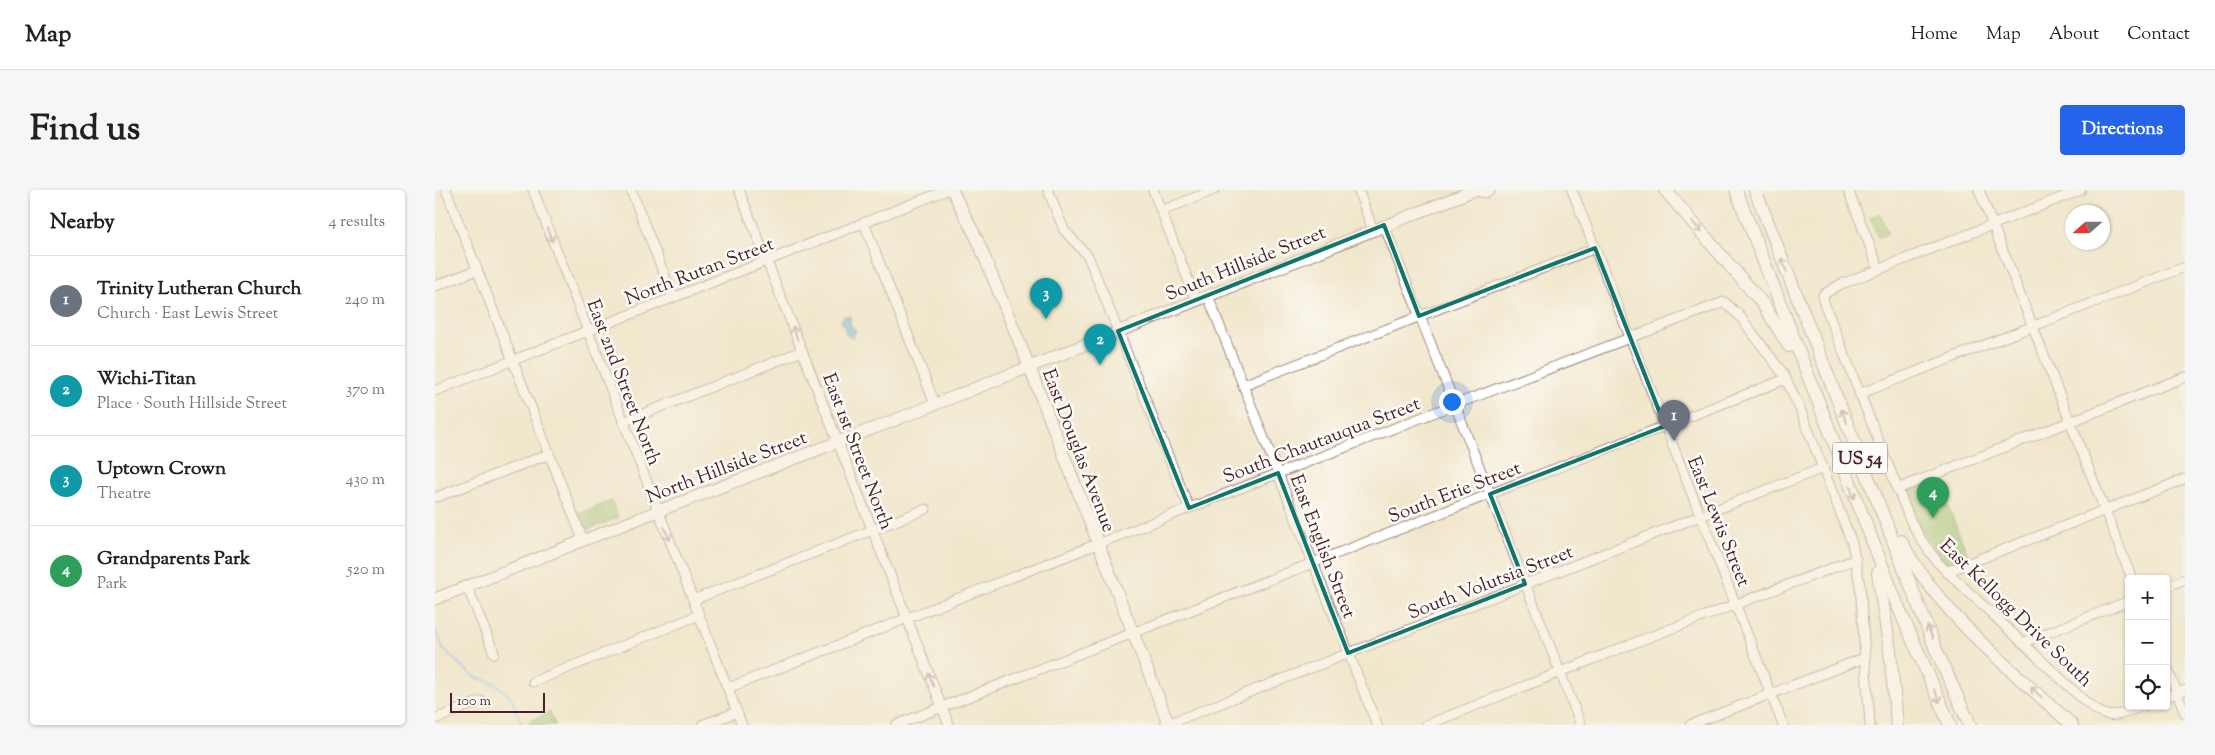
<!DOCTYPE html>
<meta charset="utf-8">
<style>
body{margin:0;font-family:"Sorts Mill Goudy",serif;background:#f6f6f6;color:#222}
.controls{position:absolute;right:15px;bottom:15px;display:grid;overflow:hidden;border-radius:5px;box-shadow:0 1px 4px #0004}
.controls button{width:45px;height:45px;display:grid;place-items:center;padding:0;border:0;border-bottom:1px solid #e0e0e0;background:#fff;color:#222;font:25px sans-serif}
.compass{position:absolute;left:1630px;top:15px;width:45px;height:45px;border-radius:50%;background:#fff;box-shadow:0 1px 4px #0004;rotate:249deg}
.scale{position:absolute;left:15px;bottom:12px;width:95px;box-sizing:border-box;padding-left:5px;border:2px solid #4a1f2b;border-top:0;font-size:14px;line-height:18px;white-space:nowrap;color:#4a1f2b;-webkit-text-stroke:4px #fdfcf7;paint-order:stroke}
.you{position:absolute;left:1016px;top:211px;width:18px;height:18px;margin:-12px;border:4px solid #fff;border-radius:50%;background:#1a73e8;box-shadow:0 0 0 8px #1a73e833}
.badge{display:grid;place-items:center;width:32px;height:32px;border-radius:50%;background:#2563eb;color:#fff;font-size:16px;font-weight:700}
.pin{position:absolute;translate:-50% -41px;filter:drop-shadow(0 1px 2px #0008)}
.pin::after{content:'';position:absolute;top:26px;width:18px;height:15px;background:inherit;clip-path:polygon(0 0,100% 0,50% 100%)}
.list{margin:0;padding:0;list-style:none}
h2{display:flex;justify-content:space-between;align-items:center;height:65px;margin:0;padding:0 20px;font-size:21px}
h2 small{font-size:16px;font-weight:400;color:#767676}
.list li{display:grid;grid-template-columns:32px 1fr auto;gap:15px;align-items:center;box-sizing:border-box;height:90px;padding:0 20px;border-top:1px solid #e0e0e0}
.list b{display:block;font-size:19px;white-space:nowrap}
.list p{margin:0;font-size:16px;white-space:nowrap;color:#767676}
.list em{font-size:16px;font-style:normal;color:#767676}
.icon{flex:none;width:28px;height:28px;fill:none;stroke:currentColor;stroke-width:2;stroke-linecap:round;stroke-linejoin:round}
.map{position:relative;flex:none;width:1750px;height:535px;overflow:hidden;border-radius:5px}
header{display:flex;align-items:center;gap:30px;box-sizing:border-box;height:70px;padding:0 25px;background:#fff;border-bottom:1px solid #e0e0e0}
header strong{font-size:24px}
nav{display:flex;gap:28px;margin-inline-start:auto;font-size:18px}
.intro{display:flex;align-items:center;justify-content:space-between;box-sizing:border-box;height:120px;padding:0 30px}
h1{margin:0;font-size:35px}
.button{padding:12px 22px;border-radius:5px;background:#2563eb;color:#fff;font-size:18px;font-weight:700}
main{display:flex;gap:30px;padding:0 30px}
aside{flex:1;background:#fff;border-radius:5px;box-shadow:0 1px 4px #0004}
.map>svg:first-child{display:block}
</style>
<header>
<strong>Map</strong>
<nav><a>Home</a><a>Map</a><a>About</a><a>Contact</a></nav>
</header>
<div class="intro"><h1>Find us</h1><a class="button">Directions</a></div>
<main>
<aside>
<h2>Nearby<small>4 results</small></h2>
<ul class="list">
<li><span class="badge" style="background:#6b7280">1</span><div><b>Trinity Lutheran Church</b><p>Church · East Lewis Street</p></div><em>240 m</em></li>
<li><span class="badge" style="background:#0f9aa8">2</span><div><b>Wichi-Titan</b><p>Place · South Hillside Street</p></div><em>370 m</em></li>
<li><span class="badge" style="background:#0f9aa8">3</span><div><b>Uptown Crown</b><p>Theatre</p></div><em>430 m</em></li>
<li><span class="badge" style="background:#2e9e5b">4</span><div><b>Grandparents Park</b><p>Park</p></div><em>520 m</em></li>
</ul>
</aside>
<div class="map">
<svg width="1750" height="535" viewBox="0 0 1750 535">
<rect width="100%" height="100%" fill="#fdfcf7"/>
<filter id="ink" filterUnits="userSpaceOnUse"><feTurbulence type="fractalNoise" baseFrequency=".02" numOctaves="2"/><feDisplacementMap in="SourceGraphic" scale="10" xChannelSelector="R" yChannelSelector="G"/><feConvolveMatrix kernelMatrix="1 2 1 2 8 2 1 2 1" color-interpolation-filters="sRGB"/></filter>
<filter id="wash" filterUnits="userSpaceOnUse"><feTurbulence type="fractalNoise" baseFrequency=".0096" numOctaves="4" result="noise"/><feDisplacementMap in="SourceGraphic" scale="20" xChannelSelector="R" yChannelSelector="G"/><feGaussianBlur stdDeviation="1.12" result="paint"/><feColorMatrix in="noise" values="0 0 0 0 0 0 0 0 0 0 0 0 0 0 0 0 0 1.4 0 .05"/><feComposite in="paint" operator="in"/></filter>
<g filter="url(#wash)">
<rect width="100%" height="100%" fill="#f1e7cd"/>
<g fill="#97c270" stroke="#70704e">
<polygon points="1445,23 1453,44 1443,47 1435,27"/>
<path d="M1502,290L1534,368C1524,372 1514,379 1506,369L1484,338L1470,311L1473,301Z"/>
<polygon points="176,311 183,328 154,339 150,339 142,325"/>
<polygon points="115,522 120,535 96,535 94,531"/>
</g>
<polygon fill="#6cbce7" stroke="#5b6e89" points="409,126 415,126 415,134 421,141 417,148 411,145 410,136 406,131"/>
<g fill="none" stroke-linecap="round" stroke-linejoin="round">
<polyline stroke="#6cbce7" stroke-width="2" points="0,438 8,459 38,486 61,494 76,507 87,535"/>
</g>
</g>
<g filter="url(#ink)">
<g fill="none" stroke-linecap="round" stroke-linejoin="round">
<defs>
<g id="minor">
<polyline points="11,0 148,350"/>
<polyline points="98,0 307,535"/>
<polyline points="196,0 238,107"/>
<polyline points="304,0 514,535"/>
<polyline points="613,0 629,40 653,66 754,318"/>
<polyline points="718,0 761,110"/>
<polyline points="923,0 938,40"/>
<polyline points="1137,0 1348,535"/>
<polyline points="1413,0 1444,79"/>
<polyline points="1544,0 1697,389"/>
<path d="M1646,0L1404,95L1388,105L1389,113L1475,330L1487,351L1503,373L1643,505C1671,530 1673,530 1708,516"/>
<polyline points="726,21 779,0"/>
<polyline points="429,33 500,214"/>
<polyline points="949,35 1146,535"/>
<polyline points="0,96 42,80"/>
<polyline points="773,106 942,535"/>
<polyline points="808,195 1160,58"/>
<polyline points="0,201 512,0"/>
<polyline points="1424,204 1750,77"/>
<polyline points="188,232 367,161"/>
<polyline points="1462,299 1750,187"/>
<polyline points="2,307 114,264"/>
<polyline points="1511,382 1750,289"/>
<polyline points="32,396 59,463"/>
<polyline points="1731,397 1750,389"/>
<polyline points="258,410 491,319"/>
<polyline points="1587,453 1694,411"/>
<polyline points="1731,475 1750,523"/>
<polyline points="98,492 264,425"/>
<polyline points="293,498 1011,218 1289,112 1304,125 1349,185 1365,219 1417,353 1425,395 1435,535"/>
<polyline points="1731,507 1750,500"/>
<polyline points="0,529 46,511"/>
<polyline points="267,535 302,522"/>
<polyline points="461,535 1351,189"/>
<polyline points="730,535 1388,278"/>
<polyline points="991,535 1204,451 1421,369"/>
<polyline points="1255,535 1429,468"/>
</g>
<g id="major">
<polyline points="517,0 542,49 594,176 734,535"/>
<polyline points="1042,0 1049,2 1054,0"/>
<polyline points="0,409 223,321 463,229 1040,0"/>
</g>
<g id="highway">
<polyline points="1230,0 1328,114 1354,156"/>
<polyline points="1301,0 1462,414 1515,535"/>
<polyline points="1320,0 1502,462 1535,535"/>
<path d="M1466,351C1505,425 1576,479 1637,535"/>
<polyline points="1443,383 1455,461 1462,535"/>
</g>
</defs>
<use href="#minor" stroke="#9e837c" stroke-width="11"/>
<use href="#major" stroke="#9e837c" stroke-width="13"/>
<use href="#highway" stroke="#9e837c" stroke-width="14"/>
<use href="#minor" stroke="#fff" stroke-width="9"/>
<use href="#major" stroke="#fff" stroke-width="11"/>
<use href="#highway" stroke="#fff" stroke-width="12"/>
</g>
<defs><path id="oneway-shaft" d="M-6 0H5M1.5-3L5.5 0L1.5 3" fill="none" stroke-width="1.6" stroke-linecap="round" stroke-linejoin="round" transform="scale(1.25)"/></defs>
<g stroke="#ae9aa0">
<use href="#oneway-shaft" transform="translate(1262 37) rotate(49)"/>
<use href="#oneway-shaft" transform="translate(115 45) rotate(69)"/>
<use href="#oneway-shaft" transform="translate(1349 75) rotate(-111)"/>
<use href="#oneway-shaft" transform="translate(360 143) rotate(-111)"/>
<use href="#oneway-shaft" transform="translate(1409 226) rotate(-112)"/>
<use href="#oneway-shaft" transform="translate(1417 302) rotate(68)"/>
<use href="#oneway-shaft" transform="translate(232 344) rotate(69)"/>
<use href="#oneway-shaft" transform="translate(1495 442) rotate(-112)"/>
<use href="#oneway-shaft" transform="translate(496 490) rotate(-111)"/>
<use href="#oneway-shaft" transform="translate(1601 502) rotate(-137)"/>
<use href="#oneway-shaft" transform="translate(1502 506) rotate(66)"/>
</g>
</g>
<path d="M0 0H1750V535H0ZM949,35L984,126L1160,58L1230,236L1055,304L1090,394L913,463L843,283L754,318L683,141Z" fill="#f1e7cd" fill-opacity=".55" fill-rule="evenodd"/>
<path fill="none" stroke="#0f766e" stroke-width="4" stroke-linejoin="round" d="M949,35L984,126L1160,58L1230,236L1055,304L1090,394L913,463L843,283L754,318L683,141Z"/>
<g text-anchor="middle" stroke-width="5" stroke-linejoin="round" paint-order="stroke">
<rect fill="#fdfcf7" stroke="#806168" stroke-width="1" x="1397.5" y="252.5" width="55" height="31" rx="4"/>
<g font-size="18" font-weight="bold" fill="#4a1f2b">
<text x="1425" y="274">US 54</text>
</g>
<g font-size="19" fill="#4a1f2b" stroke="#fdfcf7">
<text transform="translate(810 72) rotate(-22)" y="7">South Hillside Street</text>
<text transform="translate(264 80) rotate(-21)" y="7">North Rutan Street</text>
<text transform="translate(190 192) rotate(69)" y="7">East 2nd Street North</text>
<text transform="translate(886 249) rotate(-21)" y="7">South Chautauqua Street</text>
<text transform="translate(645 260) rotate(69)" y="7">East Douglas Avenue</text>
<text transform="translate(424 261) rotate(69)" y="7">East 1st Street North</text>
<text transform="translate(291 276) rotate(-21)" y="7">North Hillside Street</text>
<text transform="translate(1019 301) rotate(-21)" y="7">South Erie Street</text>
<text transform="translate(1285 331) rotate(68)" y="7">East Lewis Street</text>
<text transform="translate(889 356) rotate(69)" y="7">East English Street</text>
<text transform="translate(1055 391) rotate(-21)" y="7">South Volutsia Street</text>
<text transform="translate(1582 422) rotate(44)" y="7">East Kellogg Drive South</text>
</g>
</g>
</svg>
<div class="controls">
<button>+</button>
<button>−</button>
<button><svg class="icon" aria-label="locate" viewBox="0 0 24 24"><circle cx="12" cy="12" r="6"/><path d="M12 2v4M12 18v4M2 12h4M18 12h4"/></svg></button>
</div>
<svg class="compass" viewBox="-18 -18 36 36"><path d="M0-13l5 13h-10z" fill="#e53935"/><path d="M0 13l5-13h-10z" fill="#767676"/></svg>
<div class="scale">100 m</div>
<div class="you"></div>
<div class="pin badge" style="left:1239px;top:251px;background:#6b7280">1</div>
<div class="pin badge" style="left:665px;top:175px;background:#0f9aa8">2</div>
<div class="pin badge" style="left:611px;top:129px;background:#0f9aa8">3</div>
<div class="pin badge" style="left:1498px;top:328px;background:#2e9e5b">4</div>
</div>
</main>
